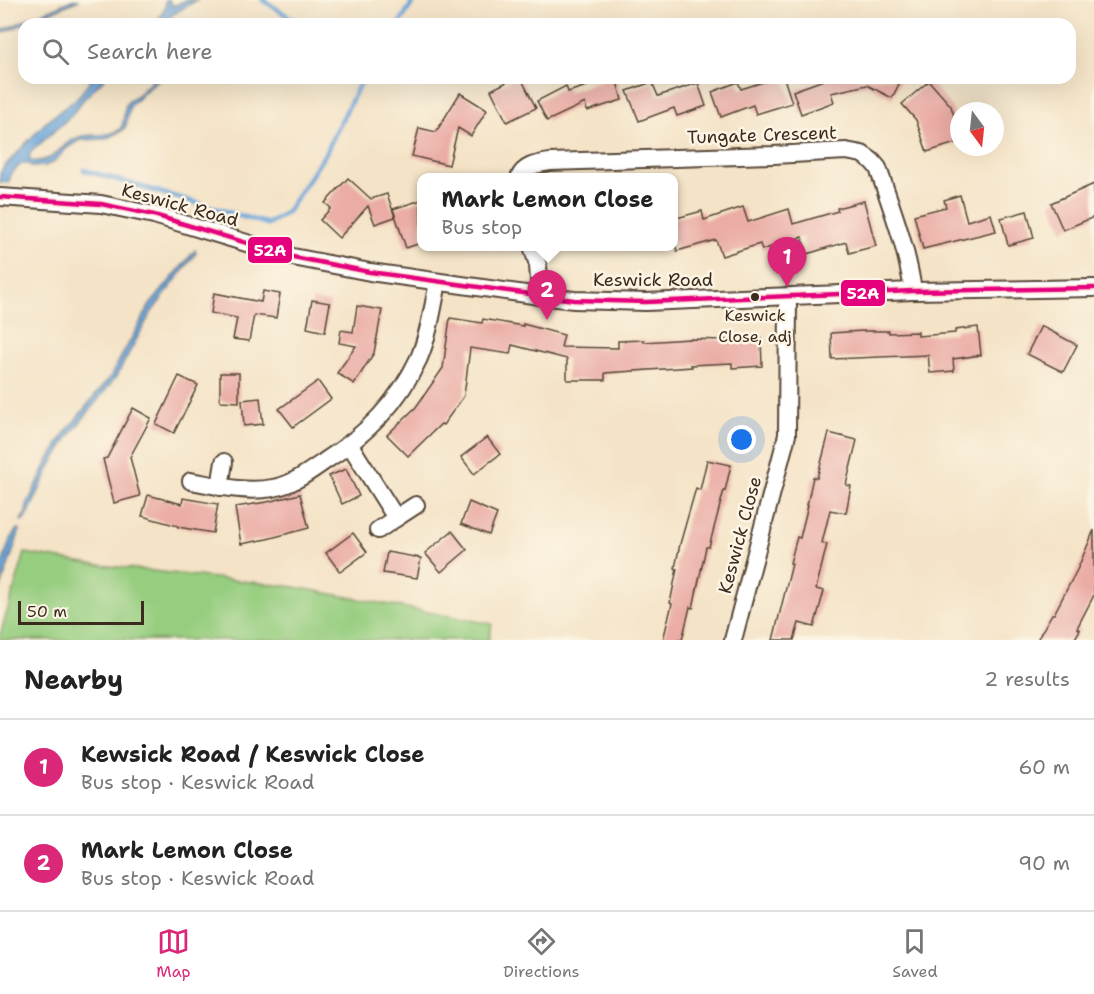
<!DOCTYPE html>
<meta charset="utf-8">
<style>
body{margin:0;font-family:"Shantell Sans",sans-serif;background:#f2f2f2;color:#222}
.compass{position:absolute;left:950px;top:102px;width:54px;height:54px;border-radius:50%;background:#fff;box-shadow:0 6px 24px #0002;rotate:165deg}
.scale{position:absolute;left:18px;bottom:15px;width:126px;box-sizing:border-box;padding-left:6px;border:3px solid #3b2a1e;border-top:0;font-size:16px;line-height:21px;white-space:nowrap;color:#3b2a1e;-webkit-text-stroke:4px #fcf5e5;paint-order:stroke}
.you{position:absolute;left:742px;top:440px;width:21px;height:21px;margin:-15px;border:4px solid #fff;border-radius:50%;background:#1a73e8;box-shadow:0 0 0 9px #1a73e833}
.badge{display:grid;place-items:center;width:39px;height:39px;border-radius:50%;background:#db2777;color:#fff;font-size:20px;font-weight:700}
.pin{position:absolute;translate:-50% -50px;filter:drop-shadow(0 2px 3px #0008)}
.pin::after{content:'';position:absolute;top:32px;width:21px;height:18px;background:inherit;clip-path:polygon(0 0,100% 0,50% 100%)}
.popup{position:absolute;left:417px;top:173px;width:261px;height:78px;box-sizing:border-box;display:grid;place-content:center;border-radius:12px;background:#fff;filter:drop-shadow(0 2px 4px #0005);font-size:20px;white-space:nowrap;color:#767676}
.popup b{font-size:22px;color:#222}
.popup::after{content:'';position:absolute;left:50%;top:100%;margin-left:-12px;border:12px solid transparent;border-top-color:#fff}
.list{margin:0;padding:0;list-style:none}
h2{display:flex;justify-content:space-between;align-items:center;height:78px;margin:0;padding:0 24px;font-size:26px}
h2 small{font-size:20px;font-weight:400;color:#767676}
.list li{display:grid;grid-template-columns:39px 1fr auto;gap:18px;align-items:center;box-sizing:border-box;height:96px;padding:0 24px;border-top:2px solid #e0e0e0}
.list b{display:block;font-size:22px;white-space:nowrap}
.list p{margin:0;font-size:20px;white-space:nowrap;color:#767676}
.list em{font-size:20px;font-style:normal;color:#767676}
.icon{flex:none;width:33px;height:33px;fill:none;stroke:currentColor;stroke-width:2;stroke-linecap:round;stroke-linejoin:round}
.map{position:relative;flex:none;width:1094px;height:640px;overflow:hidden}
.search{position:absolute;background:#fff;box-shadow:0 6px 24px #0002;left:18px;right:18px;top:18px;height:66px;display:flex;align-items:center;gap:15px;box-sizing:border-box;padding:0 21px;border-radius:18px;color:#767676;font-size:22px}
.sheet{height:270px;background:#fff}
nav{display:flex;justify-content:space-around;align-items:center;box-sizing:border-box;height:84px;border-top:2px solid #e0e0e0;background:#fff;font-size:16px;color:#767676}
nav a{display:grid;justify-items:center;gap:3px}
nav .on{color:#db2777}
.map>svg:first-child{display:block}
</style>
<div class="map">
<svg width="1094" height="640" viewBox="0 0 1094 640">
<rect width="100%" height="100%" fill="#fcf5e5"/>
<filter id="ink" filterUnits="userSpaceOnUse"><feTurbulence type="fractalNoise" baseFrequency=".0167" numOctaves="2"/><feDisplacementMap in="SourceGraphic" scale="12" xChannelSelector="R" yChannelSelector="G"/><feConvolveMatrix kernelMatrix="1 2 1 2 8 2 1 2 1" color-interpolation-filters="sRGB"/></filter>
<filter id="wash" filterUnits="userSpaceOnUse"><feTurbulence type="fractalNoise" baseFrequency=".008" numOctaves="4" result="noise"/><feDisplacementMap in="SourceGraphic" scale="24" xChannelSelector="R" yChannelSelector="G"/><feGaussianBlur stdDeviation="1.35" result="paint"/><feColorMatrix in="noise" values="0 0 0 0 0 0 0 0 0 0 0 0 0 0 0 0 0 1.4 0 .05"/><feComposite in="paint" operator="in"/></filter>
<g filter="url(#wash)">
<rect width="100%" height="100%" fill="#f4e3c6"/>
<polygon fill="#96cd7f" stroke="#687c4e" stroke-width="1.5" points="25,553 91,564 295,587 492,624 489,640 0,640 0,635"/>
<g fill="#67a3d8" stroke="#51667b" stroke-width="1.5">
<polygon points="72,0 79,0 0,34 0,31"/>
<polygon points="165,0 170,0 171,5 176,5 186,0 197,0 172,15 167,24 156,24 165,8"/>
<path d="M92,78H105L83,100L72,115L31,152L29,157L31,161C59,163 58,143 79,137C92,133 109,138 120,129C126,123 122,110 127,103C130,99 135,97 138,94C144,89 150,83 155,78H164L156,81L130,106L126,126L122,131L106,139L80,140L67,148L54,162L45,166L33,167L26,163L21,164L12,173L8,183L0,182V174L3,168L44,124L71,102C79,100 86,85 92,78Z"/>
<polygon points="195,250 196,253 151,313 116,377 67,439 50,467 28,515 23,521 21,520 26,513 27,505 48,461 64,434 110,377 150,305"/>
<polygon points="17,529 20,530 0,590 0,571 10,540"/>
</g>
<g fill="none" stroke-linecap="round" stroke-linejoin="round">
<g stroke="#67a3d8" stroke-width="5">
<polyline points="263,0 300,24"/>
<polyline points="399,24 414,0"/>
<polyline points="84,170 268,224 287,212 325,154 357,89 364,78"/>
</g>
</g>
<g id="blocks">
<g fill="#eaaca5">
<polygon points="515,78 521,78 536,108 507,122 491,90"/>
<polygon points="612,78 616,78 622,100 587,111 585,103 547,121 537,101 566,86 568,92"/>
<polygon points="776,78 784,78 792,103 756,114 753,105 721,117 712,92 738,82 741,89"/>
<polygon points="829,78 902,78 892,98 867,85 831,93 834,102 801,114 793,91"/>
<polygon points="929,81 951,106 959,132 959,142 927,152 916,120 902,104"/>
<polygon points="652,82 658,96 698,83 706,106 677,116 674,108 639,121 627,91"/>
<polygon points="460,93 487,110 471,136 458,128 449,165 412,156 419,128 436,132"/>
<polygon points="348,178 371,199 387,194 395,217 375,224 368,206 339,238 320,220 331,208 325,203"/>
<polygon points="1094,184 1094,217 1063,230 1051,203"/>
<polygon points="960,195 967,221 991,214 996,231 923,249 914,215 946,207 944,200"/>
<polygon points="421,200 421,243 406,248 393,209"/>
<polygon points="864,201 876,246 849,253 846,242 807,254 802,237 762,250 760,244 722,256 716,240 677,251 673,238 673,219 702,211 704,220 743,207 748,222 789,209 793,224 838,211 837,208"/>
<polygon points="1027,211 1034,238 1008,245 1001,218"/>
<polygon points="263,291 280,294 276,318 254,315 249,341 233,339 237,318 211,313 214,293 261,302"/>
<polygon points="312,300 330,303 325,332 307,328"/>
<polygon points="357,306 382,310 374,353 354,384 337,373 356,346 339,343 341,330 353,332"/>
<polygon points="450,318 482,323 483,319 523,326 523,324 564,335 561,347 618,348 618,341 644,340 644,342 690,339 723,340 761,338 762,366 732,368 732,363 691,365 692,367 605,373 605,380 567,380 567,359 512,345 510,354 470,348 464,396 443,425 441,424 408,456 387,435 416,407 443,368"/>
<polygon points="1041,326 1077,345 1063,372 1027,354"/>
<polygon points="978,327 981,355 953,359 954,371 930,373 928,355 832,359 831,333 863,331 889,331 889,333 918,332 918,336 955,333 955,330"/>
<polygon points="220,373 239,373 239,402 220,401"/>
<polygon points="179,376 198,385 174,433 156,424"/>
<polygon points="318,381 331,399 293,427 279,409"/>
<polygon points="260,398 263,424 244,426 242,400"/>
<polygon points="133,408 151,418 130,457 140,496 114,503 103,459 107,458"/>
<polygon points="829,433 857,440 846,485 851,486 846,513 830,510 822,543 827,544 816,589 824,591 814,627 799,623 794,640 773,640 792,564 790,563 797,537 800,538 808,505 807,505 813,477 817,478"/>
<polygon points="487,437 500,454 474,474 461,457"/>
<polygon points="707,460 731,465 725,491 724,490 709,547 706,547 693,608 690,607 682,640 663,640 672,604 670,603 677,569 675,568 680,544 696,488 700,490"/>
<polygon points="346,469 359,496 342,504 329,476"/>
<polygon points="300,494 309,528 267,539 241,544 235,507 267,502"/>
<polygon points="148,495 182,504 183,498 218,504 213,533 178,527 178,526 142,516"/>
<polygon points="469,502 497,514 489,535 461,524"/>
<polygon points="1094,530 1094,595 1077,628 1080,630 1074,640 1037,640 1052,614 1054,614 1078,568"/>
<polygon points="452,531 467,550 441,572 425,553"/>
<polygon points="353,533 367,552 340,572 326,553"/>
<polygon points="387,552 421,558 417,578 383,573"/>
</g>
</g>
</g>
<g filter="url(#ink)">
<use href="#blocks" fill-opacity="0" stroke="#574637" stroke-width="1.5"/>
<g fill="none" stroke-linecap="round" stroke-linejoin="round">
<defs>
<g id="minor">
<path d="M519,178C524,165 538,164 550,162L774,155L846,151L862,154L872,161L878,168C892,209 907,248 913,291"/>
<polyline points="0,197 101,204 154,215 293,257 370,272 540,296 574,300 646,302 913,291 1094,288"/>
<polyline points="532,246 538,265 540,296"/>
<polyline points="350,445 396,518 378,530"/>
<path d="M191,481C218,486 245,493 273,488C292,485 309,472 325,461C367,434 398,403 419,358C429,334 433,307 438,282"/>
<polyline points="220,487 224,462"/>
<polyline points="396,518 416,505"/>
<polyline points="733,640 787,435 788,297"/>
</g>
</defs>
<use href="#minor" stroke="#574637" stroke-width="20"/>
<use href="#minor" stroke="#fff" stroke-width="16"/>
<defs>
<polyline id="bus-1" points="0,197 101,204 154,215 293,257 370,272 574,300 646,302 913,291 1094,288"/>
</defs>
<use href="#bus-1" stroke="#fcf5e5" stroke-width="9"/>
<use href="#bus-1" stroke="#e5007d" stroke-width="4.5"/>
</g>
</g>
<circle fill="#3b2a1e" stroke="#fcf5e5" stroke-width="2" cx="755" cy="297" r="5"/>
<g text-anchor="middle" stroke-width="5" stroke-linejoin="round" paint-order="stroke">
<g font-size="16" fill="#3b2a1e" stroke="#fcf5e5">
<text x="755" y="321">Keswick<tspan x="755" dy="21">Close, adj</tspan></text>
</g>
<g font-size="18" fill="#3b2a1e" stroke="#fcf5e5">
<text transform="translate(762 135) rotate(-2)" y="6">Tungate Crescent</text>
<text transform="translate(180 205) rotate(15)" y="6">Keswick Road</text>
<text x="653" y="286">Keswick Road</text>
<text transform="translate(740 535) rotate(-75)" y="6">Keswick Close</text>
</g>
</g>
<g stroke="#fcf5e5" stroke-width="2">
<rect x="247" y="236" width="46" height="28" rx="6" fill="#e5007d"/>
<rect x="840" y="279" width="46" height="28" rx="6" fill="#e5007d"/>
</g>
<g font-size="16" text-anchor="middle" font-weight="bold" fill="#fff">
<text x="270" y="256">52A</text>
<text x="863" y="299">52A</text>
</g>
</svg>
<svg class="compass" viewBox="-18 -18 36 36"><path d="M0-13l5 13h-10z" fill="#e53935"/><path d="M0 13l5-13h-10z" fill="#767676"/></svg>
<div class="scale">50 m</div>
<div class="you"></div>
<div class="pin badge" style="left:787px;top:287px">1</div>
<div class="pin badge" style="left:547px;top:320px">2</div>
<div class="popup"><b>Mark Lemon Close</b>Bus stop</div>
<div class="search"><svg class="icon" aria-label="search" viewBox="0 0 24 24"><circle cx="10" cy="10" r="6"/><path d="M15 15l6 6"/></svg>Search here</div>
</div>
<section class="sheet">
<h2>Nearby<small>2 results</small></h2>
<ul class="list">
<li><span class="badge">1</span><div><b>Kewsick Road / Keswick Close</b><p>Bus stop · Keswick Road</p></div><em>60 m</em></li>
<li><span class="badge">2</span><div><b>Mark Lemon Close</b><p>Bus stop · Keswick Road</p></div><em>90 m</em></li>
</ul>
</section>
<nav>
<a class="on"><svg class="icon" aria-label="map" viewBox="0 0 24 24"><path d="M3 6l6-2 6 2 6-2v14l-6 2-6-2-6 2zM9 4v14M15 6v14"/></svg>Map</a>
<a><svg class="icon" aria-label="directions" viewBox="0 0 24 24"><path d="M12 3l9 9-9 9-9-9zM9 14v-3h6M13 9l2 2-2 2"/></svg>Directions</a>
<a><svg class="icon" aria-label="saved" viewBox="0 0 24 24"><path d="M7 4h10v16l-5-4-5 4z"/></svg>Saved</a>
</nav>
